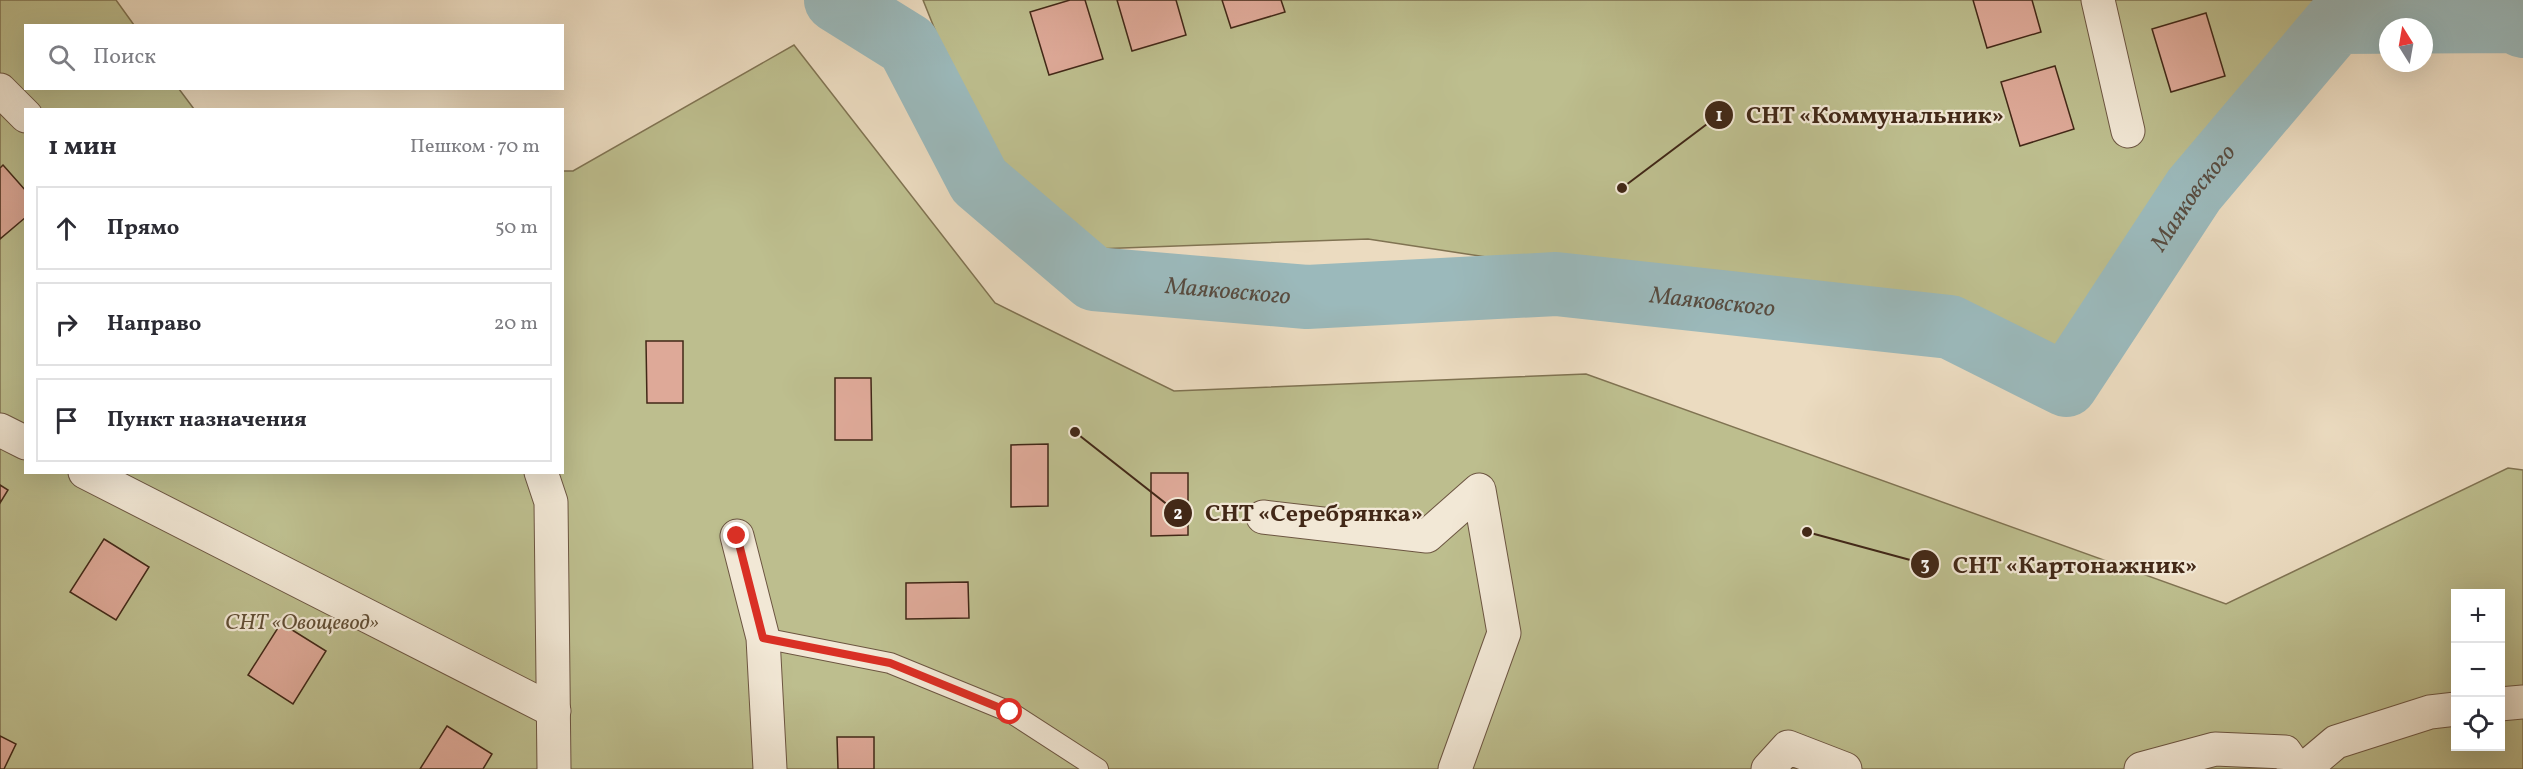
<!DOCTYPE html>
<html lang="ru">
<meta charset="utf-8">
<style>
body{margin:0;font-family:Vollkorn,serif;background:#f2f2f3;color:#2b2b33}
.controls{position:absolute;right:18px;bottom:18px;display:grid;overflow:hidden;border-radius:0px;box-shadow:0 6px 24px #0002}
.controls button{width:54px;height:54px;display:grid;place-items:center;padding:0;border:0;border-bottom:2px solid #e1e1e2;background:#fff;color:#2b2b33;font:30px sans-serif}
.compass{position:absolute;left:2379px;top:18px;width:54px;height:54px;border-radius:50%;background:#fff;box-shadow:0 6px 24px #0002;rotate:349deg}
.stop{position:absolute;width:18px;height:18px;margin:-14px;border:4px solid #d93025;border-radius:50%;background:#fff}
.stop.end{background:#d93025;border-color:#fff;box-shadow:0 2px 6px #0008}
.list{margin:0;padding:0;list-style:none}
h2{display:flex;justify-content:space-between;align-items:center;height:78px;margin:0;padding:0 24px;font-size:26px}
h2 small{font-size:20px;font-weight:400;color:#7c7c81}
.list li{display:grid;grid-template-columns:39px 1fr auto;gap:18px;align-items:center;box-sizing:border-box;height:84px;margin:0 12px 12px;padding:0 12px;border:2px solid #e1e1e2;border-radius:0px}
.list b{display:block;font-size:22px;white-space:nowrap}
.list em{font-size:20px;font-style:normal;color:#7c7c81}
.icon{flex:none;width:33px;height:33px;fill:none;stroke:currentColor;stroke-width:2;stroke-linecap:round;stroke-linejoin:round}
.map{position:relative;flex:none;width:2523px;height:769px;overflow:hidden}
.search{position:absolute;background:#fff;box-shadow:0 6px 24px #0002;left:24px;top:24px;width:540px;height:66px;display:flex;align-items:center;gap:15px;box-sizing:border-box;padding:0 21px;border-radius:0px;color:#7c7c81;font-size:22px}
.panel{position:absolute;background:#fff;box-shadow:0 6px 24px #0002;left:24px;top:108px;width:540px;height:366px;border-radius:0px}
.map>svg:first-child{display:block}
</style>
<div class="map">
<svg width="2523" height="769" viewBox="0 0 2523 769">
<rect width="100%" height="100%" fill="#ebdbc0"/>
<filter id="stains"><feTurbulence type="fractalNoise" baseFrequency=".00333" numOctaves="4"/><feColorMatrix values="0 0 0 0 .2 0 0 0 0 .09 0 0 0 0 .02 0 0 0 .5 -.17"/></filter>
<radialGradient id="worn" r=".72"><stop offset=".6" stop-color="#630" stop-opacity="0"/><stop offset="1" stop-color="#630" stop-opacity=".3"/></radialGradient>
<g fill="#bdbe8e" stroke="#807352" stroke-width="1.5" fill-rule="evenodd">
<path d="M0,0H116L134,25L26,26V88L179,89L194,109L26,110V472H562L563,171H573L794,45L995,303L1174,391L1586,374L2226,604L2508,468L2523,470V769H0ZM2456,594H2500V746H2456Z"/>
<polygon points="923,0 2523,0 2523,26 2514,21 2336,22 2066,385 1940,326 1368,239 1095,249 978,137"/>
</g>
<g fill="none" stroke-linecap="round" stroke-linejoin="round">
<path stroke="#9bb9bb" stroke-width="64" id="s1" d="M836,0L908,45L979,181L1094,279L1307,297L1556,284L1950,327L2066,385L2194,190L2336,22L2514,21L2523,26"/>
</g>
<g fill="#dea998" stroke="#422817" stroke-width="1.5">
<polygon points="1070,0 1085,0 1103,59 1049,75 1030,12"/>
<polygon points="1117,0 1176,0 1186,35 1132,51"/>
<polygon points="1222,0 1281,0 1285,12 1231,28"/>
<polygon points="1973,0 2032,0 2041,32 1987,48"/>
<polygon points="2206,13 2225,76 2171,92 2152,29"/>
<polygon points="2055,66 2074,129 2020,146 2001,82"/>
<polygon points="3,165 26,191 26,217 0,239 0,168"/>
<polygon points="646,341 683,341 683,403 647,403"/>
<polygon points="835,378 871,378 872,440 835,440"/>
<polygon points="1048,444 1048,506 1011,507 1011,445"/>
<polygon points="1151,473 1188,473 1188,535 1151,536"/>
<polygon points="0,485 8,490 0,503"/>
<polygon points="104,539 149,567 116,620 70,592"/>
<polygon points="968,582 969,618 906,619 906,583"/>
<polygon points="281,623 326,651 293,704 248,675"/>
<polygon points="447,726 492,754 483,769 420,769"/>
<polygon points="0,736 16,744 4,769 0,769"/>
<polygon points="837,737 874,737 874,769 838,769"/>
</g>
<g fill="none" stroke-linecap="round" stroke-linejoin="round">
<defs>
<polyline id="lane" points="763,638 890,663 1010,712 1098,769"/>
<g id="street">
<polyline points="2098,0 2128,131"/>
<polyline points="0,90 26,116"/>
<polyline points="0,430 26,443"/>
<polyline points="85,472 554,711"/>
<polyline points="541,472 551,502 554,769"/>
<polyline points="1263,517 1427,536 1479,490 1504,633 1455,769"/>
<polyline points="737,536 763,638 770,769"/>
<polyline points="2500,704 2523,702"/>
<polyline points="1768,769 1788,747 1845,769"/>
<polyline points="2141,769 2215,749 2285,752 2297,769"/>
<polyline points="2304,769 2336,742 2430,712 2456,709"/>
</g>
</defs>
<use href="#lane" stroke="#6c5541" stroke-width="22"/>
<use href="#street" stroke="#6c5541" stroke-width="35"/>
<use href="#lane" stroke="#f2e8d6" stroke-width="20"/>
<use href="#street" stroke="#f2e8d6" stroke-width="33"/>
</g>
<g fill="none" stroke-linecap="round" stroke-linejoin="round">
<polyline stroke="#d93025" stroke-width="8" points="737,536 763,638 890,663 1010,712"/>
</g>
<g text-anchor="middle" stroke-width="4.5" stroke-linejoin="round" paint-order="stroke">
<g font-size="22" font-style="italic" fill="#614e35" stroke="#f2e8d6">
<text x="302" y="629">СНТ «Овощевод»</text>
</g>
<g font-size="24" font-style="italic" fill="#584c40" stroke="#f2e8d6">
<text dy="8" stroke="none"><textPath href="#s1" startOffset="1605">Маяковского</textPath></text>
<text dy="8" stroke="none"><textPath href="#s1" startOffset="524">Маяковского</textPath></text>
<text dy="8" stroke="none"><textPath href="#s1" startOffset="1010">Маяковского</textPath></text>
</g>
</g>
<path fill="none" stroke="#422817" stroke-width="2" d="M1622 188L1719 115M1075 432L1178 513M1807 532L1925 564"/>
<g fill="#422817" stroke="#f2e8d6" stroke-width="2">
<circle cx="1622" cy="188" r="6"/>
<circle cx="1075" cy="432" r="6"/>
<circle cx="1807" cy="532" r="6"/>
<circle cx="1719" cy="115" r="15"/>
<circle cx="1178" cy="513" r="15"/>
<circle cx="1925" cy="564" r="15"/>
</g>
<g font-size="18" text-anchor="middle" font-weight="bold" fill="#fff">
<text x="1719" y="121">1</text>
<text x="1178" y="519">2</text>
<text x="1925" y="570">3</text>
</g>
<g font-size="24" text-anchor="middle" font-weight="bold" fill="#422817" stroke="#f2e8d6" stroke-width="4.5" stroke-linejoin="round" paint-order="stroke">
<text x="1875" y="123">СНТ «Коммунальник»</text>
<text x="1314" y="521">СНТ «Серебрянка»</text>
<text x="2075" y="573">СНТ «Картонажник»</text>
</g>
<rect width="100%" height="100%" filter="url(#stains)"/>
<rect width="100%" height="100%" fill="url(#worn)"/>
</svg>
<div class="controls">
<button>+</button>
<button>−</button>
<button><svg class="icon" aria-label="locate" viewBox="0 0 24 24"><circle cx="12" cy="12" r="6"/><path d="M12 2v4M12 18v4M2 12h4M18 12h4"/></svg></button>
</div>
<svg class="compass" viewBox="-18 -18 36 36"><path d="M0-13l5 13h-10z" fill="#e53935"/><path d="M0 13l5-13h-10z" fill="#7c7c81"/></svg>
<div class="stop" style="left:1010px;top:712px"></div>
<div class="stop end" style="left:737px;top:536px"></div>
<div class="search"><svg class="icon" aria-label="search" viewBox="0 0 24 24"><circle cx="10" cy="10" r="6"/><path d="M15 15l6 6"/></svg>Поиск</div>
<section class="panel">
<h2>1 мин<small>Пешком · 70 m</small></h2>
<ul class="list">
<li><svg class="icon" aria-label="ahead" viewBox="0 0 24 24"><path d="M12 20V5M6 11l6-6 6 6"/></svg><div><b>Прямо</b></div><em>50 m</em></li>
<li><svg class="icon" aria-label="right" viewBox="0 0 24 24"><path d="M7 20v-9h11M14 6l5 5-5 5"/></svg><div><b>Направо</b></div><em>20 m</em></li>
<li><svg class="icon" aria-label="arrive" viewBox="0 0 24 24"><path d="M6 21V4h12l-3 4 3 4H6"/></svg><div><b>Пункт назначения</b></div></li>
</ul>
</section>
</div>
